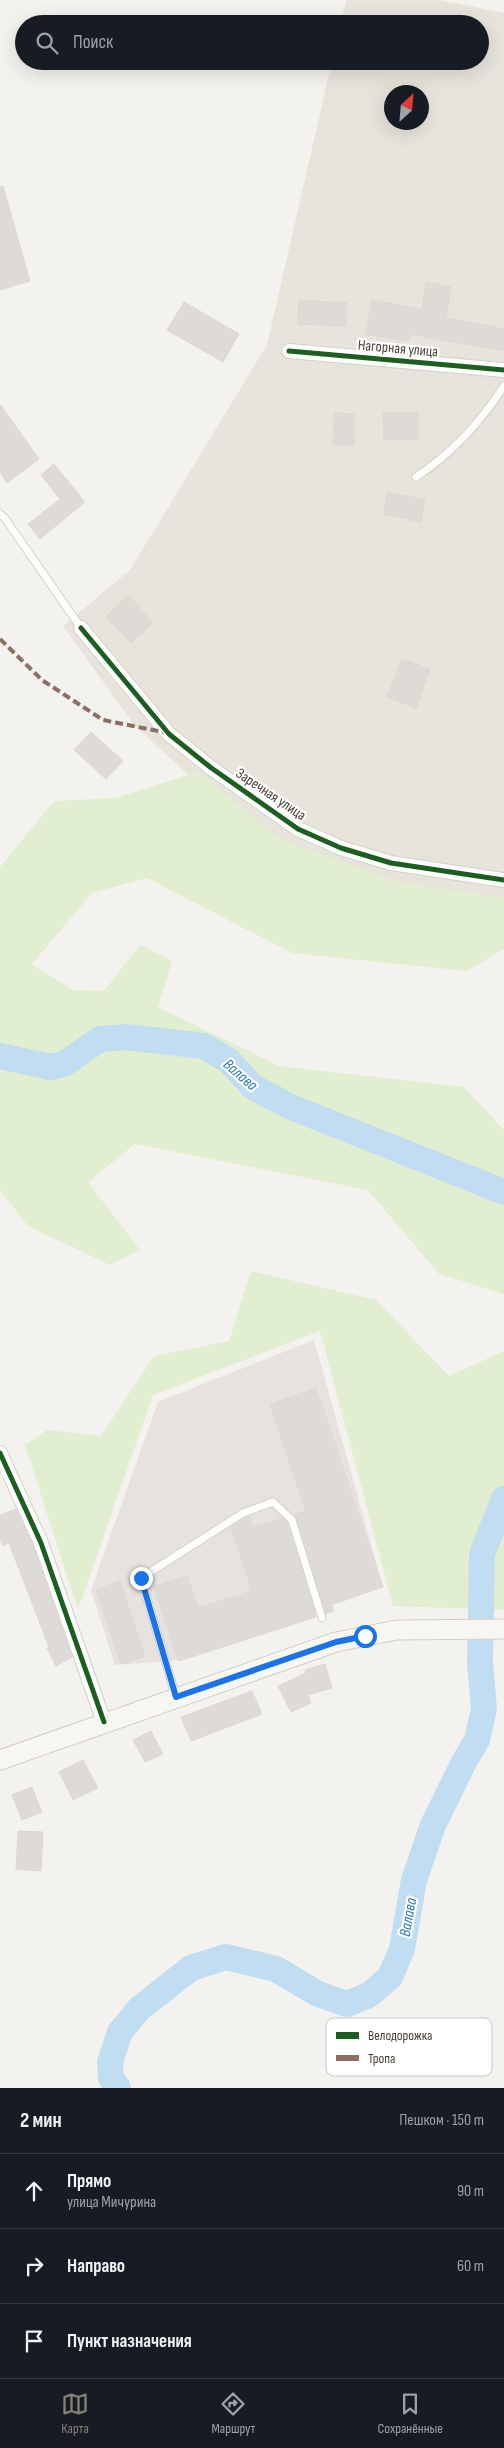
<!DOCTYPE html>
<html lang="ru">
<meta charset="utf-8">
<style>
body{margin:0;font-family:"Sofia Sans Condensed",sans-serif;background:#20242c;color:#f1f3f6}
.compass{position:absolute;left:384px;top:85px;width:45px;height:45px;border-radius:50%;background:#171b24;box-shadow:0 5px 20px #0002;rotate:26deg}
.stop{position:absolute;width:15px;height:15px;margin:-11px;border:4px solid #1a73e8;border-radius:50%;background:#fff}
.stop.end{background:#1a73e8;border-color:#fff;box-shadow:0 1px 5px #0008}
.list{margin:0;padding:0;list-style:none}
h2{display:flex;justify-content:space-between;align-items:center;height:65px;margin:0;padding:0 20px;font-size:21px}
h2 small{font-size:16px;font-weight:400;color:#9ea1a6}
.list li{display:grid;grid-template-columns:32px 1fr auto;gap:15px;align-items:center;box-sizing:border-box;height:75px;padding:0 20px;border-top:1px solid #363941}
.list b{display:block;font-size:19px;white-space:nowrap}
.list p{margin:0;font-size:16px;white-space:nowrap;color:#9ea1a6}
.list em{font-size:16px;font-style:normal;color:#9ea1a6}
.icon{flex:none;width:28px;height:28px;fill:none;stroke:currentColor;stroke-width:2;stroke-linecap:round;stroke-linejoin:round}
.map{position:relative;flex:none;width:504px;height:2088px;overflow:hidden}
.search{position:absolute;background:#171b24;box-shadow:0 5px 20px #0002;left:15px;right:15px;top:15px;height:55px;display:flex;align-items:center;gap:12px;box-sizing:border-box;padding:0 18px;border-radius:28px;color:#9ea1a6;font-size:19px}
.sheet{height:290px;background:#171b24}
nav{display:flex;justify-content:space-around;align-items:center;box-sizing:border-box;height:70px;border-top:1px solid #363941;background:#171b24;font-size:14px;color:#9ea1a6}
nav a{display:grid;justify-items:center;gap:2px}
nav .on{color:#868178}
.map>svg:first-child{display:block}
</style>
<div class="map">
<svg width="504" height="2088" viewBox="0 0 504 2088">
<rect width="100%" height="100%" fill="#f4f2ee"/>
<path fill="#e7e4dc" fill-rule="evenodd" d="M346,0H439L504,13V908L468,900L276,849L193,779L135,726L63,626L130,570L267,345L332,61H480V24H341ZM392,92H422V122H392Z"/>
<polygon fill="#e6e2de" points="314,1340 383,1587 184,1660 115,1665 91,1590 158,1402"/>
<g fill="#e1eecf">
<polygon points="198,772 281,840 402,883 504,898 504,949 467,971 292,953 147,878 92,893 32,964 73,990 104,991 140,945 172,961 158,1007 279,1066 464,1087 504,1130 504,1294 439,1274 368,1190 135,1144 88,1182 140,1250 110,1265 28,1226 0,1190 0,867 54,801 115,798"/>
<polygon points="251,1271 376,1300 449,1376 504,1351 504,1610 393,1606 320,1331 153,1395 78,1610 25,1445 47,1430 101,1436 154,1356 229,1341"/>
</g>
<g fill="none" stroke-linecap="round" stroke-linejoin="round">
<g stroke="#c0ddf1" stroke-width="26">
<polyline points="0,1056 50,1067 64,1064 100,1039 126,1037 204,1046 229,1061 253,1087 291,1107 504,1192"/>
<polyline points="118,2088 111,2078 110,2062 120,2032 139,2009 191,1968 226,1957 276,1969 318,1994 347,2004 369,1995 390,1977 402,1949 414,1880 433,1825 464,1762 477,1740 484,1709 480,1662 482,1554 504,1499"/>
</g>
</g>
<g fill="#dedbd6" stroke="#dcd9d4">
<polygon points="3,186 30,281 0,290 0,187"/>
<polygon points="426,282 451,287 446,318 504,329 504,351 410,334 408,341 366,334 372,300 422,309"/>
<polygon points="299,300 347,303 345,326 298,324"/>
<polygon points="184,302 239,334 223,362 167,330"/>
<polygon points="0,404 39,459 7,483 0,472"/>
<polygon points="418,412 419,439 384,440 383,413"/>
<polygon points="334,413 355,414 354,445 333,445"/>
<polygon points="54,464 85,502 40,539 28,524 60,499 41,475"/>
<polygon points="388,492 425,500 421,522 383,514"/>
<polygon points="128,595 153,622 131,643 105,617"/>
<polygon points="402,659 430,669 416,708 387,697"/>
<polygon points="91,732 123,761 106,779 74,750"/>
<polygon points="316,1388 383,1587 331,1604 334,1611 326,1614 294,1515 306,1511 270,1404"/>
<polygon points="16,1509 33,1546 72,1657 56,1666 47,1648 49,1647 9,1543 3,1546 0,1539 0,1515"/>
<polygon points="250,1516 253,1528 283,1518 287,1523 316,1617 179,1661 154,1587 187,1576 198,1608 252,1591 231,1527"/>
<polygon points="120,1581 145,1656 121,1664 96,1590"/>
<polygon points="325,1664 332,1688 308,1695 311,1703 291,1712 278,1686 306,1673 305,1670"/>
<polygon points="252,1691 262,1714 191,1741 181,1717"/>
<polygon points="151,1731 163,1754 145,1762 133,1740"/>
<polygon points="83,1760 98,1788 73,1800 59,1772"/>
<polygon points="32,1787 42,1812 22,1820 12,1795"/>
<polygon points="18,1831 43,1832 41,1871 16,1869"/>
</g>
<g fill="none" stroke-linecap="round" stroke-linejoin="round">
<defs>
<g id="service">
<path d="M416,477C453,453 480,423 504,386"/>
<polyline points="0,514 4,517 81,628"/>
<polyline points="176,1697 141,1578 243,1513 273,1502 292,1520 322,1618"/>
</g>
<g id="minor">
<polyline points="289,351 504,370"/>
<polyline points="81,628 169,734 210,767 298,829 341,848 391,863 504,880"/>
<polyline points="0,1453 41,1543 104,1722"/>
</g>
<polyline id="secondary" points="0,1760 336,1642 397,1630 504,1629"/>
</defs>
<use href="#service" stroke="#d2d0cb" stroke-width="9"/>
<use href="#minor" stroke="#d2d0cb" stroke-width="16"/>
<use href="#secondary" stroke="#d3cfc5" stroke-width="21"/>
<use href="#service" stroke="#fdfdfc" stroke-width="7"/>
<use href="#minor" stroke="#fdfdfc" stroke-width="14"/>
<use href="#secondary" stroke="#f7f6f1" stroke-width="19"/>
<polyline stroke="#8d6e63" stroke-width="4" stroke-dasharray="8 4" stroke-linecap="butt" points="0,639 42,680 103,720 168,733"/>
<defs>
<g id="cycleway">
<polyline points="289,351 504,370"/>
<polyline points="81,628 169,734 210,767 298,829 341,848 391,863 504,880"/>
<polyline points="0,1453 41,1543 104,1722"/>
</g>
</defs>
<use href="#cycleway" stroke="#fff" stroke-width="8"/>
<use href="#cycleway" stroke="#1b5e20" stroke-width="5"/>
</g>
<g fill="none" stroke-linecap="round" stroke-linejoin="round">
<polyline stroke="#1a73e8" stroke-width="6" points="141,1578 176,1697 336,1642 365,1636"/>
</g>
<g text-anchor="middle" stroke-width="4.5" stroke-linejoin="round" paint-order="stroke">
<g font-size="15" fill="#4b4439" stroke="#fff">
<text transform="translate(398 348) rotate(5)" y="5">Нагорная улица</text>
<text transform="translate(271 794) rotate(34)" y="5">Заречная улица</text>
</g>
<g font-size="16" font-style="italic" fill="#2e7ab2" stroke="#fff">
<text transform="translate(241 1074) rotate(41)" y="6">Валава</text>
<text transform="translate(407 1917) rotate(-80)" y="6">Валава</text>
</g>
</g>
<rect x="326" y="2018" width="166" height="58" rx="8" fill="#fff" stroke="#c9c7c4" stroke-width="1"/>
<rect x="336" y="2032" width="23" height="7" fill="#1b5e20"/>
<rect x="336" y="2055" width="23" height="6" fill="#8d6e63"/>
<g font-size="14" fill="#4b4439">
<text x="368" y="2040">Велодорожка</text>
<text x="368" y="2063">Тропа</text>
</g>
</svg>
<svg class="compass" viewBox="-18 -18 36 36"><path d="M0-13l5 13h-10z" fill="#e53935"/><path d="M0 13l5-13h-10z" fill="#9ea1a6"/></svg>
<div class="stop" style="left:365px;top:1636px"></div>
<div class="stop end" style="left:141px;top:1578px"></div>
<div class="search"><svg class="icon" aria-label="search" viewBox="0 0 24 24"><circle cx="10" cy="10" r="6"/><path d="M15 15l6 6"/></svg>Поиск</div>
</div>
<section class="sheet">
<h2>2 мин<small>Пешком · 150 m</small></h2>
<ul class="list">
<li><svg class="icon" aria-label="ahead" viewBox="0 0 24 24"><path d="M12 20V5M6 11l6-6 6 6"/></svg><div><b>Прямо</b><p>улица Мичурина</p></div><em>90 m</em></li>
<li><svg class="icon" aria-label="right" viewBox="0 0 24 24"><path d="M7 20v-9h11M14 6l5 5-5 5"/></svg><div><b>Направо</b></div><em>60 m</em></li>
<li><svg class="icon" aria-label="arrive" viewBox="0 0 24 24"><path d="M6 21V4h12l-3 4 3 4H6"/></svg><div><b>Пункт назначения</b></div></li>
</ul>
</section>
<nav>
<a class="on"><svg class="icon" aria-label="map" viewBox="0 0 24 24"><path d="M3 6l6-2 6 2 6-2v14l-6 2-6-2-6 2zM9 4v14M15 6v14"/></svg>Карта</a>
<a><svg class="icon" aria-label="directions" viewBox="0 0 24 24"><path d="M12 3l9 9-9 9-9-9zM9 14v-3h6M13 9l2 2-2 2"/></svg>Маршрут</a>
<a><svg class="icon" aria-label="saved" viewBox="0 0 24 24"><path d="M7 4h10v16l-5-4-5 4z"/></svg>Сохранённые</a>
</nav>
